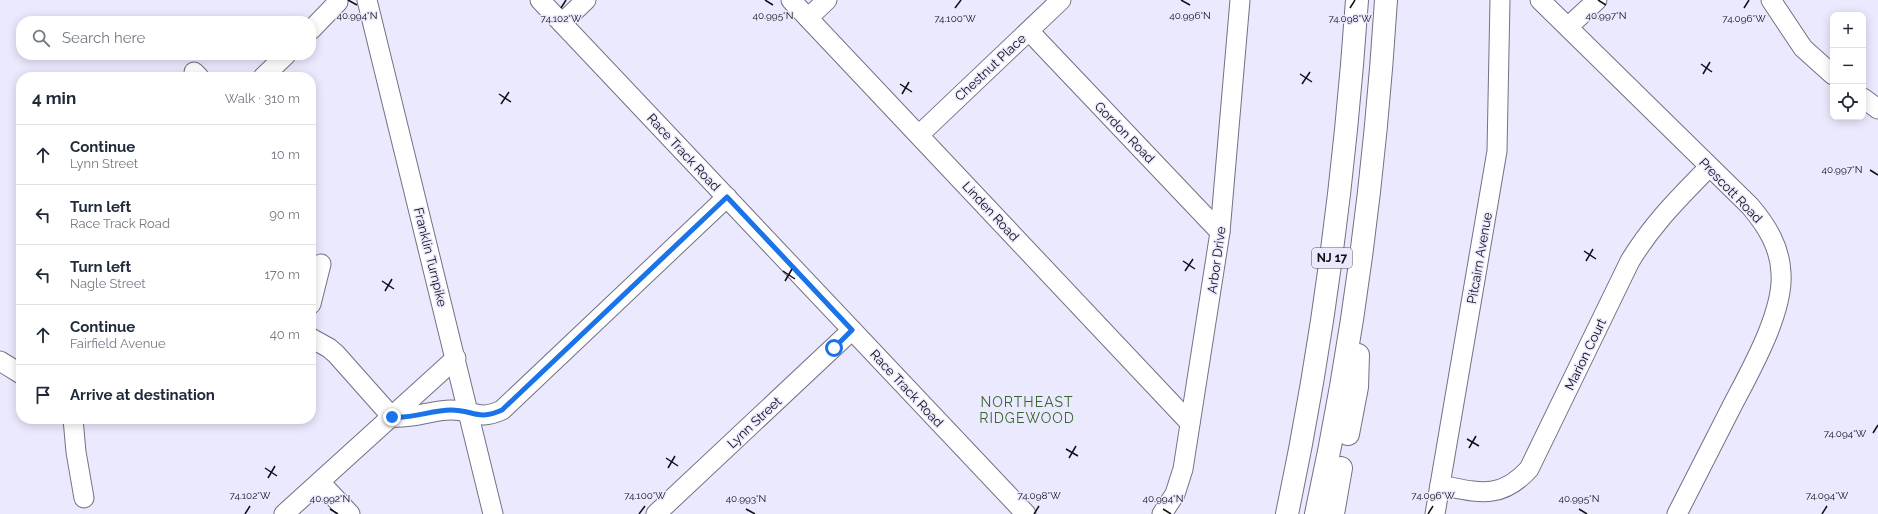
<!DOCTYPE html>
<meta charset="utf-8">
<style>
body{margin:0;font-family:Raleway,sans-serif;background:#f2f2f3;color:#1f2937}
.controls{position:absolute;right:12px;top:12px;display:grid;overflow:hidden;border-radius:8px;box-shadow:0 2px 10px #0003}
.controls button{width:36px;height:36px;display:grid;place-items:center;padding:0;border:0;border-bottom:1px solid #e0e1e3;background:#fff;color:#1f2937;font:20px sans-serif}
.stop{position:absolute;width:12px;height:12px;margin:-9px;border:3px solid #1a73e8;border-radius:50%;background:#fff}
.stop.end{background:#1a73e8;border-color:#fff;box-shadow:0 1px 4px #0008}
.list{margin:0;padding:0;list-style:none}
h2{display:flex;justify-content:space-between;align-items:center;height:52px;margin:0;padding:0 16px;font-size:17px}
h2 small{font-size:13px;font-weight:400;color:#747a83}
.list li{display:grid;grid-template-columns:26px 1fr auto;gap:12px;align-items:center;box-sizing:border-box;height:60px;padding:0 16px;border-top:1px solid #e0e1e3}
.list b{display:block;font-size:15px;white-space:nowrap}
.list p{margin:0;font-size:13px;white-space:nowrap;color:#747a83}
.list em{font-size:13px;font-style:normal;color:#747a83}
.icon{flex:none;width:22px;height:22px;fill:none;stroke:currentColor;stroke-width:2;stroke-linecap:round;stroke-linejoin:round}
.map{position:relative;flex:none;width:1878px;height:514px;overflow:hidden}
.search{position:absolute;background:#fff;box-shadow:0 2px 10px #0003;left:16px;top:16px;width:300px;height:44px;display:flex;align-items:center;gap:10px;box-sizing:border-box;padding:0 14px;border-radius:16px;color:#747a83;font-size:15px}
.panel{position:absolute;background:#fff;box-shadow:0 2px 10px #0003;left:16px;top:72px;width:300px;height:352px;border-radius:16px}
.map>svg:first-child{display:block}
</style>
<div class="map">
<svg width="1878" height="514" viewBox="0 0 1878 514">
<rect width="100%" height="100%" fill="#ebe9fe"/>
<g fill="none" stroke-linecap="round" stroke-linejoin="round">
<defs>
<g id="minor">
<polyline points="367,0 493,514"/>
<polyline points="540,0 1026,514"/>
<polyline points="791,0 1190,423"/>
<path d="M1540,0L1750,206C1767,226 1780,247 1781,273C1784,313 1749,373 1731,408C1713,444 1695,479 1677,514"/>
<polyline points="1771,0 1803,48 1833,75"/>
<polyline points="808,18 827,0"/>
<polyline points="562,23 586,0"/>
<polyline points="1568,27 1597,0"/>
<polyline points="311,30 338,2"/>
<polyline points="1029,31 1220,232"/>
<polyline points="194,72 199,77"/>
<polyline points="263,77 286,55"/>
<polyline points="1863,98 1878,109"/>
<polyline points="919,135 1061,0"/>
<polyline points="311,304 321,264"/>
<polyline points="311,338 329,348 336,354 392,417"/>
<polyline points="0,361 21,374"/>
<path d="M392,417C413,419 431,410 451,410C473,410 478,421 502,410L727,197"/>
<polyline points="73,419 76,452 84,498"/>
<polyline points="320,482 350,514"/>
<path d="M1440,485C1477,492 1500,501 1529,469L1630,261C1653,223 1679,198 1709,167"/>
<polyline points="284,514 456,358"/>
<polyline points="656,514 852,330"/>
<polyline points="1162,514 1175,494 1183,469 1220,232 1240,0"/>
<polyline points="1435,514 1497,151 1500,0"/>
</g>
<g id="highway">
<polyline points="1348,434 1357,387 1358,355"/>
<path d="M1287,514C1323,344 1345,173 1357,0"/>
<path d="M1316,514C1353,345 1375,173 1386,0"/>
<polyline points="1333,514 1341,468"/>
</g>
</defs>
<use href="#minor" stroke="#737183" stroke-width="21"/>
<use href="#highway" stroke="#737183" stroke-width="24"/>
<use href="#minor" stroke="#fff" stroke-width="19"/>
<use href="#highway" stroke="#fff" stroke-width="22"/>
</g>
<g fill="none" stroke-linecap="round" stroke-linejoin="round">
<path stroke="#1a73e8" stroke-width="5" d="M392,417C413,419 431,410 451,410C473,410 478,421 502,410L727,197L852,330L834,348"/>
</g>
<path fill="none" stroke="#100f15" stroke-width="1.5" d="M348,0L357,5M765,0L773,5M1181,0L1190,5M1598,0L1606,5M561,8L566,0M955,8L961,0M1350,8L1355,0M1744,8L1749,0M1701,64L1712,72M1300,74L1312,82M1703,74L1710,62M900,84L912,92M1302,84L1310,72M499,94L511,102M902,94L909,82M501,104L509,92M1870,170L1878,175M1584,251L1596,259M1183,261L1195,269M1586,261L1593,249M783,271L795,279M1185,271L1193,259M382,281L394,289M785,281L792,269M385,291L392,279M1873,433L1878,425M1467,439L1479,446M1469,448L1476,436M1066,449L1078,456M666,458L678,466M1069,458L1076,446M265,468L277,476M668,468L675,456M268,478L275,466M330,509L338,514M746,509L755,514M1163,509L1171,514M1579,509L1587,514M245,514L250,506M639,514L645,506M1034,514L1039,506M1428,514L1433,506M1822,514L1827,506"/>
<g text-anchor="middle" stroke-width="3" stroke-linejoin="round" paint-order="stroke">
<rect fill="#ebe9fe" stroke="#52505b" stroke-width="1" x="1312" y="248" width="40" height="20" rx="3"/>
<g font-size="12" font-weight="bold" fill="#100f15">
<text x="1332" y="262">NJ 17</text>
</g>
<g font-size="13" fill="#100f15" stroke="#ebe9fe">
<text transform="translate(990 67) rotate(-43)" y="5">Chestnut Place</text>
<text transform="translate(1125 132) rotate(46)" y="5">Gordon Road</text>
<text transform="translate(684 152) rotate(47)" y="5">Race Track Road</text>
<text transform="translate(1731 190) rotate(46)" y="5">Prescott Road</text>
<text transform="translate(991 211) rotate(47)" y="5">Linden Road</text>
<text transform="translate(431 257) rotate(76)" y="5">Franklin Turnpike</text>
<text transform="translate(1479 258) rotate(-80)" y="5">Pitcairn Avenue</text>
<text transform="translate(1216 260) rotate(-82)" y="5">Arbor Drive</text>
<text transform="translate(1585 354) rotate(-64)" y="5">Marion Court</text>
<text transform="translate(907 388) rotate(47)" y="5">Race Track Road</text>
<text transform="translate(754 422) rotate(-43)" y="5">Lynn Street</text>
</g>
<g font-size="14" letter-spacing="1" fill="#35642c" stroke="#ebe9fe">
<text x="1027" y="407">NORTHEAST<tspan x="1027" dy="16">RIDGEWOOD</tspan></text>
</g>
</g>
<g font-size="10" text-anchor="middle" fill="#100f15" stroke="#ebe9fe" stroke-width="3" stroke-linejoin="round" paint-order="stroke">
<text x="1606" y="19">40.997°N</text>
<text x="357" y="19">40.994°N</text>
<text x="773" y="19">40.995°N</text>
<text x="1190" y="19">40.996°N</text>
<text x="1744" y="22">74.096°W</text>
<text x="561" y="22">74.102°W</text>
<text x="955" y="22">74.100°W</text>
<text x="1350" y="22">74.098°W</text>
<text x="1842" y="173">40.997°N</text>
<text x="1845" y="437">74.094°W</text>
<text x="250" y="499">74.102°W</text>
<text x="645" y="499">74.100°W</text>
<text x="1039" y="499">74.098°W</text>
<text x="1433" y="499">74.096°W</text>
<text x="1827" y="499">74.094°W</text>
<text x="330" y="502">40.992°N</text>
<text x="746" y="502">40.993°N</text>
<text x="1163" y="502">40.994°N</text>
<text x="1579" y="502">40.995°N</text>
</g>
</svg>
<div class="controls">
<button>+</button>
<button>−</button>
<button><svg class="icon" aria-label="locate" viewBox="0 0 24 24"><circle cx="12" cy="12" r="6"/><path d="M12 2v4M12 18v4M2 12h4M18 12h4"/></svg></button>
</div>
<div class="stop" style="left:834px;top:348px"></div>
<div class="stop end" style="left:392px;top:417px"></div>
<div class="search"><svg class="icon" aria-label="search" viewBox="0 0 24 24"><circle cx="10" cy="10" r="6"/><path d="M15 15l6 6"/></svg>Search here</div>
<section class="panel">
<h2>4 min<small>Walk · 310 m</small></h2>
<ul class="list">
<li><svg class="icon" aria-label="ahead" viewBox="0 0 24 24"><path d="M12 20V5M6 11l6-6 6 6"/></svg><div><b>Continue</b><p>Lynn Street</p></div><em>10 m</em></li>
<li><svg class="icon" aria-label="left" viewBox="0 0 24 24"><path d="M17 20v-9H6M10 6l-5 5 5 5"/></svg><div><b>Turn left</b><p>Race Track Road</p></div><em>90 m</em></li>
<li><svg class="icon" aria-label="left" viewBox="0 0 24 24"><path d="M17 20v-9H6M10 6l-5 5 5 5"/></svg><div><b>Turn left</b><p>Nagle Street</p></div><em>170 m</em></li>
<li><svg class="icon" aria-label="ahead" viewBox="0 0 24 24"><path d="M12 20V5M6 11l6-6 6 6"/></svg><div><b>Continue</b><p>Fairfield Avenue</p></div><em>40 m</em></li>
<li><svg class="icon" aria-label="arrive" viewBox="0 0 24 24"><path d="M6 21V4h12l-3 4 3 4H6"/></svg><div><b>Arrive at destination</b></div></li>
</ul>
</section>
</div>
